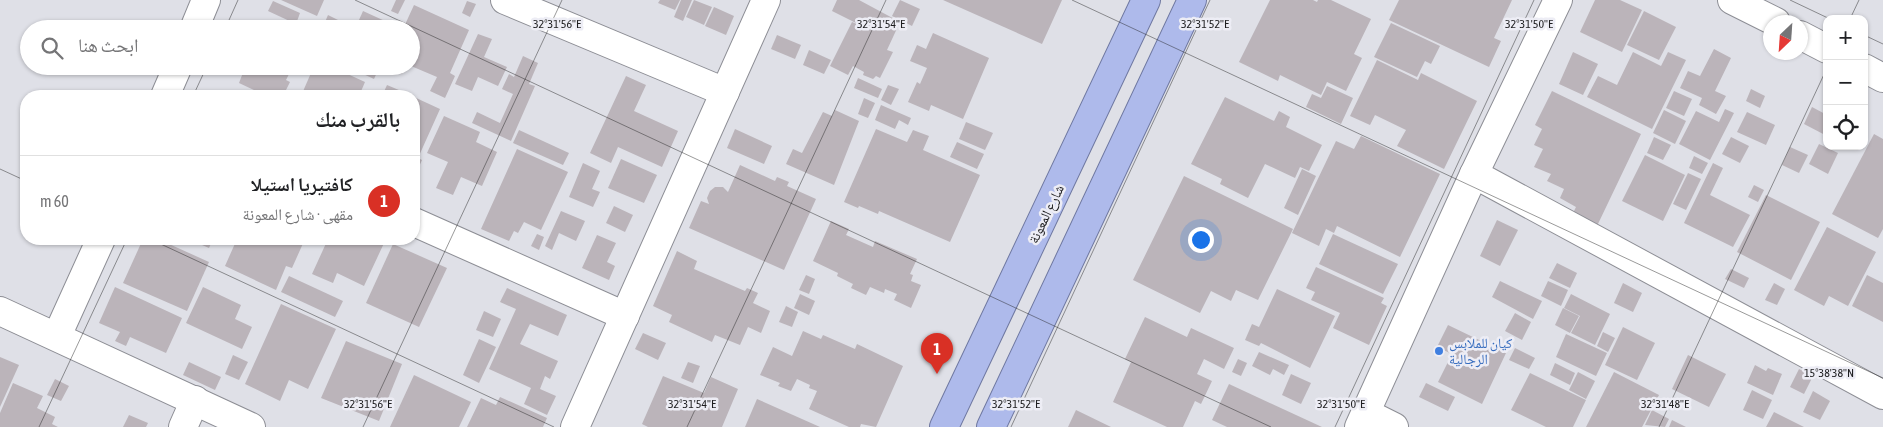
<!DOCTYPE html>
<html lang="ar">
<meta charset="utf-8">
<style>
body{margin:0;font-family:"Asap Condensed","Noto Naskh Arabic",sans-serif;background:#f6f6f6;color:#202124;direction:rtl}
.controls{position:absolute;right:15px;top:15px;display:grid;overflow:hidden;border-radius:10px;box-shadow:0 1px 4px #0004}
.controls button{width:45px;height:45px;display:grid;place-items:center;padding:0;border:0;border-bottom:1px solid #e0e0e0;background:#fff;color:#202124;font:25px sans-serif}
.compass{position:absolute;left:1763px;top:15px;width:45px;height:45px;border-radius:50%;background:#fff;box-shadow:0 1px 4px #0004;rotate:205deg}
.you{position:absolute;left:1200px;top:239px;width:18px;height:18px;margin:-12px;border:4px solid #fff;border-radius:50%;background:#1a73e8;box-shadow:0 0 0 8px #1a73e833}
.badge{display:grid;place-items:center;width:32px;height:32px;border-radius:50%;background:#d93025;color:#fff;font-size:16px;font-weight:700}
.pin{position:absolute;translate:-50% -41px;filter:drop-shadow(0 1px 2px #0008)}
.pin::after{content:'';position:absolute;top:26px;width:18px;height:15px;background:inherit;clip-path:polygon(0 0,100% 0,50% 100%)}
.list{margin:0;padding:0;list-style:none}
h2{display:flex;justify-content:space-between;align-items:center;height:65px;margin:0;padding:0 20px;font-size:21px}
h2 small{font-size:16px;font-weight:400;color:#757577}
.list li{display:grid;grid-template-columns:32px 1fr auto;gap:15px;align-items:center;box-sizing:border-box;height:90px;padding:0 20px;border-top:1px solid #e0e0e0}
.list b{display:block;font-size:19px;white-space:nowrap}
.list p{margin:0;font-size:16px;white-space:nowrap;color:#757577}
.list em{font-size:16px;font-style:normal;color:#757577}
.icon{flex:none;width:28px;height:28px;fill:none;stroke:currentColor;stroke-width:2;stroke-linecap:round;stroke-linejoin:round}
.map{position:relative;flex:none;width:1883px;height:427px;overflow:hidden;direction:ltr}
.search{position:absolute;background:#fff;box-shadow:0 1px 4px #0004;left:20px;top:20px;width:400px;height:55px;display:flex;align-items:center;gap:12px;box-sizing:border-box;padding:0 18px;border-radius:28px;color:#757577;font-size:19px}
.panel{position:absolute;background:#fff;box-shadow:0 1px 4px #0004;left:20px;top:90px;width:400px;height:155px;border-radius:20px;direction:rtl}
.map>svg:first-child{display:block}
</style>
<div class="map">
<svg width="1883" height="427" viewBox="0 0 1883 427">
<rect width="100%" height="100%" fill="#dfe0e7"/>
<g fill="#bbb4ba">
<polygon points="281,0 324,0 317,16"/>
<polygon points="396,0 405,0 398,14 391,11"/>
<polygon points="660,0 680,0 675,10 658,3"/>
<polygon points="681,0 692,0 683,21 674,17"/>
<polygon points="694,0 712,7 704,25 686,17"/>
<polygon points="837,0 859,0 900,22 887,50 893,52 880,78 876,76 873,79 863,75 864,72 853,66 848,75 830,66 852,22 866,28 832,11"/>
<polygon points="900,0 920,9 912,26 892,16"/>
<polygon points="943,0 1062,0 1042,44"/>
<polygon points="1270,0 1313,0 1317,2 1318,0 1331,0 1371,19 1354,54 1362,58 1346,91 1327,82 1321,95 1280,75 1278,81 1239,62"/>
<polygon points="1399,0 1512,0 1494,38 1501,41 1489,67 1389,20"/>
<polygon points="1595,0 1620,0 1642,10 1622,52 1580,32"/>
<polygon points="273,1 300,13 296,24 268,11"/>
<polygon points="467,1 476,4 470,17 462,13"/>
<polygon points="414,5 469,30 450,73 455,76 445,98 430,91 437,77 411,66 411,29 403,29"/>
<polygon points="714,7 734,16 726,35 705,26"/>
<polygon points="363,11 398,27 397,29 355,29"/>
<polygon points="1644,11 1676,27 1659,60 1627,45"/>
<polygon points="328,15 344,23 342,29 322,29"/>
<polygon points="1391,23 1440,46 1431,64 1425,61 1417,77 1374,57"/>
<polygon points="933,33 989,58 963,119 931,105 929,111 908,102 917,82 920,84 927,68 910,61 917,45 926,49"/>
<polygon points="478,34 492,39 484,57 507,67 498,86 478,77 472,91 455,84"/>
<polygon points="777,35 801,45 795,59 771,49"/>
<polygon points="1714,49 1731,58 1715,91 1726,96 1716,114 1699,105 1702,98 1680,88 1688,71 1700,76"/>
<polygon points="809,50 831,60 824,74 803,65"/>
<polygon points="1573,52 1598,64 1583,95 1559,84"/>
<polygon points="1633,52 1661,66 1668,52 1686,60 1652,129 1587,97 1598,76 1617,85"/>
<polygon points="523,56 538,63 529,84 535,86 511,141 472,123 477,112 500,123 513,94 502,89 509,74 514,77"/>
<polygon points="1377,60 1418,80 1421,73 1477,101 1444,169 1397,146 1406,130 1375,115 1370,125 1350,116"/>
<polygon points="237,66 293,66 286,80 290,82 283,96 257,95 258,92 239,83 244,70"/>
<polygon points="314,66 330,66 365,82 359,96 301,96"/>
<polygon points="346,66 380,66 374,79"/>
<polygon points="387,66 405,66 402,74"/>
<polygon points="626,76 646,85 634,111 678,131 662,167 618,147 611,163 590,153"/>
<polygon points="858,78 882,89 878,98 854,88"/>
<polygon points="387,85 413,96 382,96"/>
<polygon points="888,85 899,89 891,105 881,100"/>
<polygon points="1327,86 1353,98 1341,124 1306,107 1312,94 1321,98"/>
<polygon points="1751,89 1765,96 1760,108 1746,101"/>
<polygon points="1552,91 1641,134 1597,226 1572,215 1576,207 1560,198 1564,189 1547,181 1551,174 1534,167 1543,149 1534,145 1542,129 1535,125"/>
<polygon points="1674,91 1692,99 1684,116 1666,108"/>
<polygon points="414,97 440,109 418,158 422,160 414,178"/>
<polygon points="1225,97 1274,121 1279,111 1290,117 1286,127 1322,145 1309,171 1300,167 1295,178 1265,164 1248,198 1220,184 1222,179 1191,164"/>
<polygon points="864,98 875,103 868,118 858,114"/>
<polygon points="881,105 911,118 908,125 899,120 895,129 875,120"/>
<polygon points="1812,107 1827,115 1827,136 1804,124"/>
<polygon points="1725,109 1734,113 1710,160 1679,144 1696,111 1719,122"/>
<polygon points="835,110 859,121 834,185 786,164 793,149 802,153 823,112 832,116"/>
<polygon points="1664,110 1686,121 1675,144 1653,133"/>
<polygon points="1747,112 1775,125 1766,145 1737,132"/>
<polygon points="444,116 480,132 476,142 497,152 482,186 461,177 453,195 436,188 448,162 427,153"/>
<polygon points="966,122 993,133 985,150 959,139"/>
<polygon points="735,129 772,146 764,164 727,148"/>
<polygon points="876,129 907,142 913,130 929,136 923,150 980,175 950,242 879,211 878,214 859,206 858,208 844,202"/>
<polygon points="519,130 569,153 563,165 513,143"/>
<polygon points="1874,134 1883,139 1883,229 1878,238 1832,214"/>
<polygon points="1361,136 1440,174 1400,257 1337,226 1334,233 1326,229 1319,246 1292,233 1336,141 1354,149"/>
<polygon points="1654,137 1671,145 1663,160 1647,153"/>
<polygon points="1731,137 1749,146 1740,163 1722,154"/>
<polygon points="957,142 984,154 977,169 950,157"/>
<polygon points="1819,144 1838,153 1828,174 1809,164"/>
<polygon points="1790,147 1808,155 1799,173 1782,165"/>
<polygon points="517,149 568,172 541,230 524,222 518,233 514,231 509,241 481,229"/>
<polygon points="1645,155 1685,175 1663,221 1622,201"/>
<polygon points="1694,156 1708,163 1702,174 1689,168"/>
<polygon points="621,159 657,175 644,203 608,188"/>
<polygon points="583,163 600,171 592,189 600,192 593,207 569,197"/>
<polygon points="1713,163 1723,168 1710,195 1750,215 1733,247 1684,223"/>
<polygon points="740,165 775,181 777,177 789,182 787,186 816,199 784,270 689,228 701,201 709,204 707,198 710,191 715,187 723,187 728,192"/>
<polygon points="1302,169 1316,176 1298,215 1284,208"/>
<polygon points="1688,173 1701,179 1686,210 1673,204"/>
<polygon points="1184,176 1293,229 1258,300 1236,290 1231,301 1211,291 1200,313 1133,280"/>
<polygon points="1754,185 1764,190 1758,202 1748,197"/>
<polygon points="1766,195 1820,222 1791,280 1737,252"/>
<polygon points="614,206 633,215 625,232 606,223"/>
<polygon points="561,211 585,221 576,241 559,233 552,250 545,246"/>
<polygon points="1497,220 1518,230 1500,266 1480,256"/>
<polygon points="831,221 849,229 846,235 873,247 875,241 917,259 910,274 913,275 911,281 921,285 911,308 894,300 897,294 885,289 884,293 870,287 866,295 851,288 853,284 837,276 838,273 813,261"/>
<polygon points="1827,227 1876,252 1848,306 1829,296 1824,306 1794,290"/>
<polygon points="537,234 544,237 539,250 531,246"/>
<polygon points="1333,234 1398,264 1383,294 1319,264"/>
<polygon points="597,235 616,243 607,262 615,266 609,280 582,268"/>
<polygon points="143,239 158,239 209,262 187,311 123,283"/>
<polygon points="188,239 213,239 209,248"/>
<polygon points="237,239 305,239 292,268 286,266 276,290 225,266"/>
<polygon points="328,239 380,239 385,241 364,286 337,273 333,283 312,274"/>
<polygon points="393,244 447,268 419,327 366,303"/>
<polygon points="677,251 697,261 694,269 745,291 747,288 758,293 753,303 770,311 761,333 748,327 740,345 715,335 712,342 669,322 672,315 653,306"/>
<polygon points="1557,263 1577,273 1570,288 1549,278"/>
<polygon points="1316,267 1384,298 1381,303 1387,306 1369,345 1333,328 1340,313 1311,300 1315,292 1306,288"/>
<polygon points="1731,269 1749,278 1744,288 1725,279"/>
<polygon points="806,275 815,279 809,294 799,290"/>
<polygon points="1867,275 1883,283 1883,322 1852,306"/>
<polygon points="289,276 343,301 335,317 281,292"/>
<polygon points="1500,281 1542,301 1533,319 1492,297"/>
<polygon points="1548,281 1568,290 1561,306 1541,296"/>
<polygon points="1623,283 1642,293 1633,312 1614,303"/>
<polygon points="1774,283 1785,289 1777,305 1765,300"/>
<polygon points="115,287 182,318 166,353 130,337 126,346 115,341 120,332 99,323"/>
<polygon points="203,287 241,305 235,319 252,327 242,349 186,323"/>
<polygon points="507,288 567,315 558,336 530,324 520,344 558,361 550,379 545,376 540,389 556,396 547,415 524,404 531,388 489,369 516,309 500,302"/>
<polygon points="1277,289 1335,316 1310,368 1261,343 1259,346 1245,340 1252,324 1259,327"/>
<polygon points="800,294 815,301 809,315 794,308"/>
<polygon points="1571,294 1610,314 1595,345 1571,333 1580,316 1564,308"/>
<polygon points="281,304 336,329 308,389 289,380 280,401 245,384"/>
<polygon points="786,306 798,312 792,327 779,322"/>
<polygon points="1563,308 1579,316 1570,333 1555,325"/>
<polygon points="484,311 501,319 493,337 476,330"/>
<polygon points="1515,313 1531,322 1522,340 1505,331"/>
<polygon points="1145,317 1187,337 1191,328 1234,348 1224,369 1204,359 1197,374 1212,381 1201,404 1195,401 1183,427 1167,427 1113,402 1131,362 1125,359"/>
<polygon points="1448,325 1506,353 1482,404 1438,382 1452,354 1437,347"/>
<polygon points="1623,327 1655,343 1637,380 1605,365"/>
<polygon points="803,331 821,339 823,335 855,349 857,344 903,366 876,427 861,424 860,427 849,427 809,409 817,391 809,388 810,385 797,379 791,391 778,386 780,383 760,375 773,347 792,356"/>
<polygon points="1603,332 1615,338 1608,352 1597,346"/>
<polygon points="643,333 666,343 658,360 635,349"/>
<polygon points="1566,334 1607,353 1596,376 1556,357"/>
<polygon points="479,339 496,347 479,383 463,375"/>
<polygon points="346,341 402,364 379,421 321,398"/>
<polygon points="1515,348 1535,358 1529,369 1509,360"/>
<polygon points="1259,352 1289,365 1284,375 1273,369 1270,375 1252,366"/>
<polygon points="233,355 248,362 239,380 225,374"/>
<polygon points="1688,355 1726,374 1709,407 1672,389"/>
<polygon points="0,357 19,365 0,407"/>
<polygon points="1238,359 1247,363 1241,376 1232,372"/>
<polygon points="189,362 221,377 215,390 183,375"/>
<polygon points="688,362 700,366 693,383 681,378"/>
<polygon points="1555,363 1575,373 1570,385 1550,375"/>
<polygon points="1755,365 1766,371 1768,368 1782,374 1773,395 1747,383"/>
<polygon points="1799,369 1813,376 1804,394 1790,387"/>
<polygon points="1578,372 1595,381 1586,399 1569,390"/>
<polygon points="1614,372 1659,395 1642,427 1586,427"/>
<polygon points="1530,373 1586,400 1573,427 1546,427 1511,410"/>
<polygon points="1291,374 1311,383 1301,404 1282,395"/>
<polygon points="414,375 471,402 459,427 390,427"/>
<polygon points="663,376 704,393 711,377 738,389 722,427 648,427 642,424"/>
<polygon points="55,379 69,386 61,401 47,395"/>
<polygon points="13,383 43,396 37,408 55,417 52,424 58,427 0,427 0,413"/>
<polygon points="1426,383 1455,397 1448,411 1419,397"/>
<polygon points="1229,384 1322,427 1227,427 1212,420"/>
<polygon points="1752,390 1772,400 1763,419 1743,410"/>
<polygon points="1813,391 1830,401 1820,420 1803,412"/>
<polygon points="500,397 547,418 543,427 467,427 481,398 496,405"/>
<polygon points="757,399 820,427 745,427"/>
<polygon points="1076,410 1111,427 1068,427"/>
<polygon points="1652,410 1669,419 1665,427 1645,425"/>
<polygon points="1774,412 1804,427 1766,427"/>
<polygon points="129,415 148,423 146,427 123,427"/>
<polygon points="1672,420 1686,427 1669,427"/>
</g>
<g fill="none" stroke-linecap="round" stroke-linejoin="round">
<defs>
<g id="minor">
<polyline points="505,0 725,92"/>
<polyline points="194,29 206,0"/>
<polyline points="165,96 178,66"/>
<polyline points="1474,174 1883,395"/>
<polyline points="414,222 625,316"/>
<polyline points="0,311 251,427"/>
<polyline points="57,336 101,239"/>
<polyline points="1366,413 1394,427"/>
<polyline points="183,427 195,400"/>
<polyline points="575,427 766,0"/>
<polyline points="1359,427 1474,174 1558,0"/>
</g>
<g id="tertiary">
<polyline points="1732,0 1776,22"/>
<polyline points="1800,35 1827,49"/>
<polyline points="1864,68 1883,78"/>
</g>
<g id="trunk">
<polyline points="944,427 1146,0"/>
<polyline points="991,427 1192,0"/>
</g>
</defs>
<use href="#minor" stroke="#8d8e95" stroke-width="30"/>
<use href="#tertiary" stroke="#8d8e95" stroke-width="30"/>
<use href="#trunk" stroke="#6f78a1" stroke-width="30"/>
<use href="#minor" stroke="#fff" stroke-width="28"/>
<use href="#tertiary" stroke="#fff" stroke-width="28"/>
<use href="#trunk" stroke="#aebaeb" stroke-width="28"/>
</g>
<path fill="none" stroke="#1e1e20" stroke-width="1" stroke-opacity="0.45" d="M355,0L1271,427M1072,0L1883,378M1790,0L1830,19M1850,19L1859,0M225,29L238,0M1864,35L1883,44M193,96L207,66M0,169L26,181M150,239L554,427M39,427L127,239M363,427L562,0M687,427L886,0M1011,427L1210,0M1335,427L1534,0M1659,427L1827,68"/>
<circle fill="#3f7fe0" stroke="#ededf5" stroke-width="2" cx="1439" cy="351" r="5"/>
<g text-anchor="middle" stroke-width="5" stroke-linejoin="round" paint-order="stroke">
<g font-size="14" fill="#1e1e20" stroke="#ededf5">
<text transform="translate(1046 214) rotate(-64)" y="5">شارع المعونة</text>
</g>
<g font-size="14" fill="#366cbe" stroke="#ededf5" text-anchor="start">
<text x="1449" y="348">كيان للملابس<tspan x="1449" dy="16">الرجالية</tspan></text>
</g>
</g>
<g font-size="12" text-anchor="middle" fill="#1e1e20" stroke="#ededf5" stroke-width="5" stroke-linejoin="round" paint-order="stroke">
<text x="557" y="28">32°31'56"E</text>
<text x="881" y="28">32°31'54"E</text>
<text x="1205" y="28">32°31'52"E</text>
<text x="1529" y="28">32°31'50"E</text>
<text x="1829" y="377">15°38'38"N</text>
<text x="368" y="408">32°31'56"E</text>
<text x="692" y="408">32°31'54"E</text>
<text x="1016" y="408">32°31'52"E</text>
<text x="1341" y="408">32°31'50"E</text>
<text x="1665" y="408">32°31'48"E</text>
</g>
</svg>
<div class="controls">
<button>+</button>
<button>−</button>
<button><svg class="icon" aria-label="locate" viewBox="0 0 24 24"><circle cx="12" cy="12" r="6"/><path d="M12 2v4M12 18v4M2 12h4M18 12h4"/></svg></button>
</div>
<svg class="compass" viewBox="-18 -18 36 36"><path d="M0-13l5 13h-10z" fill="#e53935"/><path d="M0 13l5-13h-10z" fill="#757577"/></svg>
<div class="you"></div>
<div class="pin badge" style="left:937px;top:374px">1</div>
<div class="search"><svg class="icon" aria-label="search" viewBox="0 0 24 24"><circle cx="10" cy="10" r="6"/><path d="M15 15l6 6"/></svg>ابحث هنا</div>
<section class="panel">
<h2>بالقرب منك<small></small></h2>
<ul class="list">
<li><span class="badge">1</span><div><b>كافتيريا استيلا</b><p>مقهى · شارع المعونة</p></div><em>60 m</em></li>
</ul>
</section>
</div>
